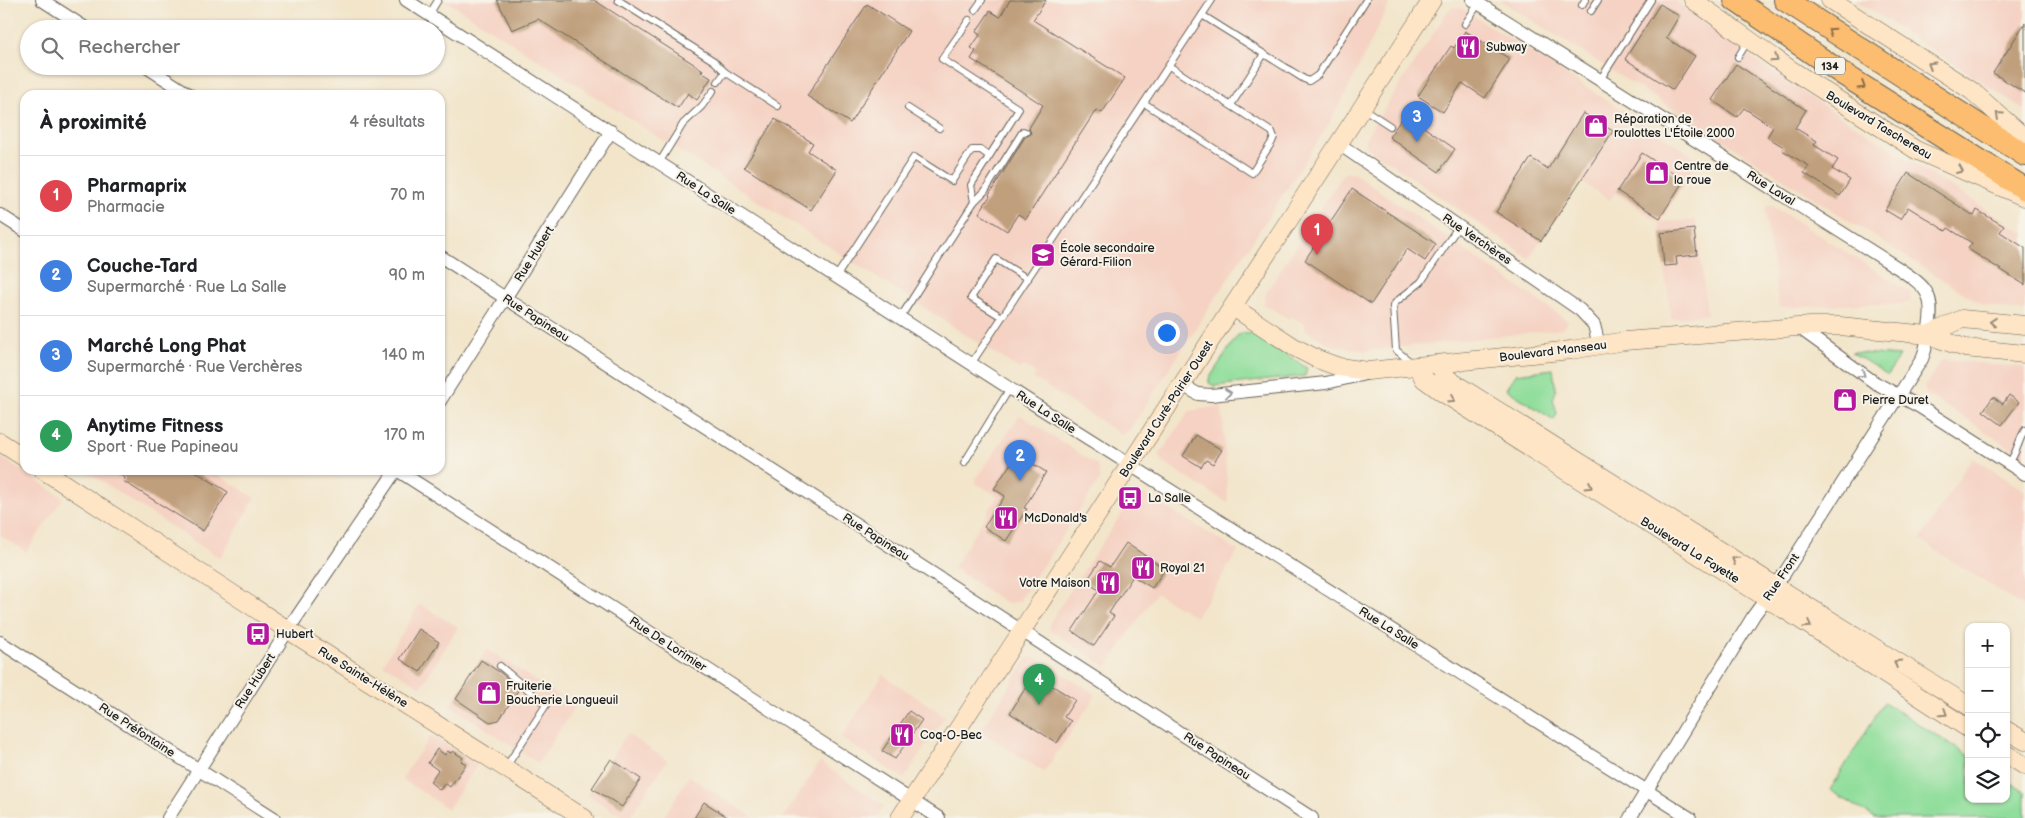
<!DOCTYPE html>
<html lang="fr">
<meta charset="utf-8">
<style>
body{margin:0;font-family:"Balsamiq Sans",sans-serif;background:#f6f6f6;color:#202124}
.controls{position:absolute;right:15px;bottom:15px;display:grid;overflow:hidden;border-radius:10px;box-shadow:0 1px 4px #0004}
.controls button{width:45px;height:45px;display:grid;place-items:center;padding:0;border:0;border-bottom:1px solid #e0e0e0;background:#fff;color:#202124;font:25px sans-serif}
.you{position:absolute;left:1166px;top:332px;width:18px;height:18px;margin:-12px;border:4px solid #fff;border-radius:50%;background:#1a73e8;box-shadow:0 0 0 8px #1a73e833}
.badge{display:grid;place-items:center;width:32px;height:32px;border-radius:50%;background:#d93025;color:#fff;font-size:16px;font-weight:700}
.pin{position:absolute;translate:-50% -41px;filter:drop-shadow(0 1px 2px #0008)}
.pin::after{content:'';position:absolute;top:26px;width:18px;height:15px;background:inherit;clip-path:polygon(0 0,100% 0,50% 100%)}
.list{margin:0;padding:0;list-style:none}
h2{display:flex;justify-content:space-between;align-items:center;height:65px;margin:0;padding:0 20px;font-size:21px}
h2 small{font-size:16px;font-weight:400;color:#757577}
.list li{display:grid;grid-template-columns:32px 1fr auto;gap:15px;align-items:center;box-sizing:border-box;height:80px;padding:0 20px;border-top:1px solid #e0e0e0}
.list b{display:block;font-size:19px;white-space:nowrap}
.list p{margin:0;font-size:16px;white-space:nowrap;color:#757577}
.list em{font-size:16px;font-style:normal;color:#757577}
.icon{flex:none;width:28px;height:28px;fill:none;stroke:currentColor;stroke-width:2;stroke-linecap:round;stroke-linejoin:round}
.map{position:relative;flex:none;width:2025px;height:818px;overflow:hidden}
.search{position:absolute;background:#fff;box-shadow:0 1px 4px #0004;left:20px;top:20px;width:425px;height:55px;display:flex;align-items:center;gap:12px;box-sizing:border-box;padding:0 18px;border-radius:28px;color:#757577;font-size:19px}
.panel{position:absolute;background:#fff;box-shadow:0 1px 4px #0004;left:20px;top:90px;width:425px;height:385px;border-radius:15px}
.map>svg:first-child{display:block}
</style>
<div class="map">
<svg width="2025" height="818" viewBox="0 0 2025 818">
<rect width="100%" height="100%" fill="#f7f3e8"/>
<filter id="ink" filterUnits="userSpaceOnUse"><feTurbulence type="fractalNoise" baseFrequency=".02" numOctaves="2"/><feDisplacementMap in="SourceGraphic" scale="10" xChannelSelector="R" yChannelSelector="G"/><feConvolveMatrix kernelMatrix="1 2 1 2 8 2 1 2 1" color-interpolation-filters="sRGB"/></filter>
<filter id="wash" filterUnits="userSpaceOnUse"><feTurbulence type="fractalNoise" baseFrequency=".0096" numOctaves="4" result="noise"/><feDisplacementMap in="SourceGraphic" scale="20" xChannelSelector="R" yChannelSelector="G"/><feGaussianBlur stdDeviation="1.12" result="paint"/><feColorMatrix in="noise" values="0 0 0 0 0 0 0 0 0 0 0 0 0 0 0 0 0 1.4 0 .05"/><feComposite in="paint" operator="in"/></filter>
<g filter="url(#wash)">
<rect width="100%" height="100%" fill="#f2e5ca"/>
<g fill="#f5d2c3">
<polygon points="445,0 1391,0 1345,95 1327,127 1128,432 1125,431 1122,435 1033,378 1036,374 1024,366 1021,370"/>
<polygon points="1500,0 1674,0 1731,43 1793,86 2025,234 2025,312 1981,304"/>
<polygon points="1856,0 1999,0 2004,3 2006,0 2025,0 2025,110"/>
<polygon points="1453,7 1461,8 1699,159 1660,222 1696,220 1707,314 1671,319 1659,222 1615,193 1610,200 1580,181 1529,258 1367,147 1365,140 1366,137 1448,11"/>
<polygon points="1352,172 1568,321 1563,329 1368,351 1330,345 1304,329 1306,325 1291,316 1289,319 1264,304 1266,292 1344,173"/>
<polygon points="1769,204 1910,292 1911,301 1904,304 1862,304 1779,308 1765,210"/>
<polygon points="1944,360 2025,367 2025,457 1925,393 1924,388 1939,363"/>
<polygon points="1222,406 1228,503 1162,462 1159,455 1190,411"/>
<polygon points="1020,415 1097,465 1100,479 1019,601 1008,604 953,568 998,496 974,482"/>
<polygon points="0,456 63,498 26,552 0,535"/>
<polygon points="1972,457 2025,491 2025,608 1920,540"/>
<polygon points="84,470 211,470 255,498 220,558"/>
<polygon points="1144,494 1238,551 1196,617 1156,593 1107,667 1050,630 1050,622 1134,495"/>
<polygon points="420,604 458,627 421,687 383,664"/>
<polygon points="487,649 575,707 538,763 450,705"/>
<polygon points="1028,658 1038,658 1096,695 1044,772 980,731"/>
<polygon points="883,675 945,716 904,779 841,738"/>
<polygon points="627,734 667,760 629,818 624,818 587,794"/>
<polygon points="431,735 477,765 448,809 402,779"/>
<polygon points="820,762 884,806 876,818 783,818"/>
<polygon points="689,776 754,818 663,818"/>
</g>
<g fill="#91de9c" stroke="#567d5c">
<polygon points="1252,332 1307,368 1305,376 1214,386 1209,383 1209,379 1237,336 1242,333 1249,334"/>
<polygon points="1851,352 1899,356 1888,375"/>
<polygon points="1553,369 1556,391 1553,399 1557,413 1554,420 1506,389 1516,374"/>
<polygon points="1884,702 1969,756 1969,799 2006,799 2006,780 2025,792 2025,818 1875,818 1830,790"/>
</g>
<g id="blocks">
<g fill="#bf9f7c">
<polygon points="497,0 594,0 703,70 701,72 711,78 697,100 688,93 678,108 538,19 512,30"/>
<polygon points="1010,0 1046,0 1033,20 1125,78 1102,113 1096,110 1026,219 1018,214 1007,231 979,213 990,196 989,195 1025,137 1031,134 1029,128 1043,105 971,59 976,51 971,48 980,35 976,32 990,11 1000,17"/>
<polygon points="867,4 909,31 850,123 807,96"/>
<polygon points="1660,4 1679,16 1666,38 1695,56 1673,90 1625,59"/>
<polygon points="2025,23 2025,93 1993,73"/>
<polygon points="1465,31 1510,59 1485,98 1462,83 1443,112 1418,96 1451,46 1454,48"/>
<polygon points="1736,64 1806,110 1795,128 1817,141 1814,145 1838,160 1832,169 1850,180 1840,196 1804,173 1809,166 1782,150 1784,147 1767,137 1773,127 1744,108 1737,117 1712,100"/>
<polygon points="1583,113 1613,131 1541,241 1496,212 1531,158 1548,169"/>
<polygon points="1405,114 1455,149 1439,172 1389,137"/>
<polygon points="775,119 813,143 808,151 837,170 811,210 744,167"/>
<polygon points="1642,153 1684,180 1660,218 1617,191"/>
<polygon points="1908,173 1974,216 1977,210 2004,226 2000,232 2025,248 2025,285 1968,249 1972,243 1948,228 1946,231 1908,207 1900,219 1885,210"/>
<polygon points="1352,189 1436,244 1425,261 1407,249 1371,304 1305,260"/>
<polygon points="1694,229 1697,255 1676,257 1677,265 1664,266 1661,233"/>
<polygon points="2009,395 2019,402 2002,425 1983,411 1993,397 2003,404"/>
<polygon points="1196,435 1222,450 1213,464 1206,460 1201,467 1183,456"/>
<polygon points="1017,454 1046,472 1024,508 1027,509 1006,541 984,527 1005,496 994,489"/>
<polygon points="112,470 193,470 228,492 203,531 123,481 125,478"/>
<polygon points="1126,543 1165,569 1152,588 1133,576 1109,613 1114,616 1094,646 1072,631 1099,590 1086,582 1100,561 1110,567"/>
<polygon points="419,629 439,642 420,672 400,659"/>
<polygon points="481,660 501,673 519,689 499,720 490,722 456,699"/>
<polygon points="1034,674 1075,700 1064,717 1071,721 1057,743 1010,713"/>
<polygon points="909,711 922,720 895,759 882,751"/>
<polygon points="437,749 445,755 447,751 451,753 453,751 463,758 461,761 466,764 450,787 445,783 440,790 430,782 438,770 428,763"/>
<polygon points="611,759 641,779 622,807 592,788"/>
<polygon points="704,802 729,818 694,818"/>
</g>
</g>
</g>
<g filter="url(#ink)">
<use href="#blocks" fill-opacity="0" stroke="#676259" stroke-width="1"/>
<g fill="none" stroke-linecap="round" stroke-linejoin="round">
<defs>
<g id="lane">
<polyline points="618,0 714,61 725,72 778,106"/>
<polyline points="1582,5 1585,0"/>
<polyline points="975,10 982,0"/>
<polyline points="1591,11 1598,0"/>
<polyline points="429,15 438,0"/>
<polyline points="1202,15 1304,79 1309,81 1318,75 1366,0"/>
<polyline points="1465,24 1479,3"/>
<polyline points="1738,57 1748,41"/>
<polyline points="1600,80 1651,0"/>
<polyline points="718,82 725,72"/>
<polyline points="1144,103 1252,173 1272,142 1274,137 1272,132 1169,66"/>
<polyline points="1231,105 1264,54"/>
<polyline points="908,108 939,128"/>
<polyline points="1364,109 1390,126"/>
<polyline points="659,163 683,124 702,106 713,91"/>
<polyline points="974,202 985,191 1023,131 1026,132"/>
<polyline points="836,277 914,157 952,181 972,150 981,150 989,156"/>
<polyline points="1002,317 971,298 996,259 1028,279"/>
<polyline points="900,318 974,202 971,185 1019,109 942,59 969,20"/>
<polyline points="1412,363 1396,350 1393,306 1397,301 1421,282 1458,227"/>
<polyline points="971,364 1212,0"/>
<polyline points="964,463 1010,388"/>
<path d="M2009,463C2017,453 2018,441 2025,430"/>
<polyline points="500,666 546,705 506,767"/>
</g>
<g id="street">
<polyline points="42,0 87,29"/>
<polyline points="406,0 1040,408 1690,818"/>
<path d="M1473,0L1898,268C1926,287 1935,293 1929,328C1928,339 1926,349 1922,359L1784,574L1754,615L1630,818"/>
<polyline points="145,66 190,95"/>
<polyline points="1339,144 1580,310 1594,325 1599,345"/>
<polyline points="0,215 25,231"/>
<polyline points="440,256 1312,818"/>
<polyline points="1798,327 1874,382 1920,407 2025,474"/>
<polyline points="1182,385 1198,394 1211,395 1326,383 1365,374"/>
<polyline points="440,401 611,131"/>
<polyline points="397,470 939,818"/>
<polyline points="0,642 274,818"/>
<polyline points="168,818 288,630 396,470"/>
</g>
<g id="secondary">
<polyline points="1693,0 1790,69 1916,150 2024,197"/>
<polyline points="1830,0 1972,91 2025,138"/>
<polyline points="1233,307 1294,347 1317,359 1339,367 1368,371 1571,350 1625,341 1810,326 1840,326 1928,335 1965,348 2025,354"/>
<polyline points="1928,335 1962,319 2025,325"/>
<polyline points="1439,364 1443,373 1451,381 1801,602 1969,706"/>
<polyline points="1417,366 1424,379 1443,393 1793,615 1969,729"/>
<polyline points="0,442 25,458"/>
<polyline points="43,470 288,630 584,818"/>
<polyline points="2006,730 2025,741"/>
<polyline points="2006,754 2025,766"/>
<polyline points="900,818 1432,0"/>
</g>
<g id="highway">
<polyline points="1735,0 1843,74 2025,189"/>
<polyline points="1785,0 2025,155"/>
</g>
</defs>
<use href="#lane" stroke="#676259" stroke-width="8"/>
<use href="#street" stroke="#676259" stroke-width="14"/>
<use href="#secondary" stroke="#676259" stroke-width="19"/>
<use href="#highway" stroke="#676259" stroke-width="24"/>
<use href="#lane" stroke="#fff" stroke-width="6"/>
<use href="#street" stroke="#fff" stroke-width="12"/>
<use href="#secondary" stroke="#fee5c5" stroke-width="18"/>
<use href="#highway" stroke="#fcbd6f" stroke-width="22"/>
</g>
<defs><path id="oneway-chevron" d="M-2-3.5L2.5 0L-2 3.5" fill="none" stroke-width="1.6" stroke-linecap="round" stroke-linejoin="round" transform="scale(1.25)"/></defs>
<g stroke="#8c6c46">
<use href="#oneway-chevron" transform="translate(1831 31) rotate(-147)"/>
<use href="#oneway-chevron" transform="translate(1862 86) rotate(32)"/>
</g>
<g stroke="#988b79">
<use href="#oneway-chevron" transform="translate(1775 59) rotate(34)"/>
<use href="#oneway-chevron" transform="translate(1931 65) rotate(-148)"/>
<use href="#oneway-chevron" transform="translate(1999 115) rotate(-138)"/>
<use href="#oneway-chevron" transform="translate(1960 170) rotate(23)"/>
<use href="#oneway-chevron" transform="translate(1993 322) rotate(-175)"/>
<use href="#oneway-chevron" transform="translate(1452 399) rotate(32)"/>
<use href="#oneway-chevron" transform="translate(1589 486) rotate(32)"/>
<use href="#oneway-chevron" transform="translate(1735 560) rotate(-148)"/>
<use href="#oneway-chevron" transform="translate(1808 625) rotate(33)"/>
<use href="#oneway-chevron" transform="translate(1897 663) rotate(-148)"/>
<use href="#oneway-chevron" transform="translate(1944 713) rotate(33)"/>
</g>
<g stroke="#999">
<use href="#oneway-chevron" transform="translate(1862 374) rotate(35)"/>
<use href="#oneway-chevron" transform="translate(1228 393) rotate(-6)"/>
</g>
</g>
<defs>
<symbol id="restaurant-square" viewBox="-11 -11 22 22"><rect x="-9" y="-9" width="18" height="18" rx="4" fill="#b5179e" stroke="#f7f3e8"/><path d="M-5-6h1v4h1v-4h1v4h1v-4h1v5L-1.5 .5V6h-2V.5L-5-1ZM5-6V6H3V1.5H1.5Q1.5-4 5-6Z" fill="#fff"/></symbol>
<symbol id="shop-square" viewBox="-11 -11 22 22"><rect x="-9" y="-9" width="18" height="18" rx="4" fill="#b5179e" stroke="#f7f3e8"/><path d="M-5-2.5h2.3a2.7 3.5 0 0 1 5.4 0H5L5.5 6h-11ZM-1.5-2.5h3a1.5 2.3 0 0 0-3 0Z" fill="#fff"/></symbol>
<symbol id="school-square" viewBox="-11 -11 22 22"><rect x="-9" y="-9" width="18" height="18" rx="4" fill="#b5179e" stroke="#f7f3e8"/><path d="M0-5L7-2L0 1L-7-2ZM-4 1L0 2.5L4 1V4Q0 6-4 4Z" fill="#fff"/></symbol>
<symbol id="bus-square" viewBox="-11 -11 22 22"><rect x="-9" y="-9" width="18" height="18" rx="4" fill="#b5179e" stroke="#f7f3e8"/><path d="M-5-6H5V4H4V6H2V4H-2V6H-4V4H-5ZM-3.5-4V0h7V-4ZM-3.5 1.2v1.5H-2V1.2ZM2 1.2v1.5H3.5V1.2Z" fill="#fff"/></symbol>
</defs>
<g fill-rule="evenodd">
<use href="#restaurant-square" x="1454" y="33" width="28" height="28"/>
<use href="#shop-square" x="1582" y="112" width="28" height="28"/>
<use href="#shop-square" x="1643" y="159" width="28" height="28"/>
<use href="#school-square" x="1029" y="241" width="28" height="28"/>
<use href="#shop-square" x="1831" y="386" width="28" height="28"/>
<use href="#bus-square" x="1116" y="484" width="28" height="28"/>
<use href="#restaurant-square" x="992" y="504" width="28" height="28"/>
<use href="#restaurant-square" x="1129" y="554" width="28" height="28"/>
<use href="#restaurant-square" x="1094" y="569" width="28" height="28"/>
<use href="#bus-square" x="244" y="620" width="28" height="28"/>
<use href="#shop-square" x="475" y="679" width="28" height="28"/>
<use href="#restaurant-square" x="888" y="721" width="28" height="28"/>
</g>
<g text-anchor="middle" stroke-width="4" stroke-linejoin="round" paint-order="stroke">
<rect fill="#f7f3e8" stroke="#5e5c59" stroke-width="1" x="1815" y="57.5" width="30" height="17" rx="4"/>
<g font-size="11" font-weight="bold" fill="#1c1c1c">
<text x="1830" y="70">134</text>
</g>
<g font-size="12" fill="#1c1c1c" stroke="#f7f3e8" text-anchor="start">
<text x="1486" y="51">Subway</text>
<text x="1614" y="123">Réparation de<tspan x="1614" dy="14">roulottes L'Étoile 2000</tspan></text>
<text x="1674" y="170">Centre de<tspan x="1674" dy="14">la roue</tspan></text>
<text x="1060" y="252">École secondaire<tspan x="1060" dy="14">Gérard-Filion</tspan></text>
<text x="1862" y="404">Pierre Duret</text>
<text x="1148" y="502">La Salle</text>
<text x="1024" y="522">McDonald's</text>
<text x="1160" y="572">Royal 21</text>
<text x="1090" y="587" text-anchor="end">Votre Maison</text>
<text x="276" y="638">Hubert</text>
<text x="506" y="690">Fruiterie<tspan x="506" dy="14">Boucherie Longueuil</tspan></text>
<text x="920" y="739">Coq-O-Bec</text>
</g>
<g font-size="12" fill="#1c1c1c" stroke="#f7f3e8">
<text transform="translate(1879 125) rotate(31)" y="4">Boulevard Taschereau</text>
<text transform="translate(1771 188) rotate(32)" y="4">Rue Laval</text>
<text transform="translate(706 193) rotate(33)" y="4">Rue La Salle</text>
<text transform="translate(1477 239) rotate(34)" y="4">Rue Verchères</text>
<text transform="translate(534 254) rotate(-58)" y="4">Rue Hubert</text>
<text transform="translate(536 318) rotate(33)" y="4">Rue Papineau</text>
<text transform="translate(1553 351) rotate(-7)" y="4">Boulevard Manseau</text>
<text transform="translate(1166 409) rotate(-57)" y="4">Boulevard Curé-Poirier Ouest</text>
<text transform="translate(1046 412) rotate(33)" y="4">Rue La Salle</text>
<text transform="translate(876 537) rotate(33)" y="4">Rue Papineau</text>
<text transform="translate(1690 550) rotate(32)" y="4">Boulevard La Fayette</text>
<text transform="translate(1781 577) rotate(-56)" y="4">Rue Front</text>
<text transform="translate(1389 628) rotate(32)" y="4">Rue La Salle</text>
<text transform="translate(668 644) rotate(33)" y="4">Rue De Lorimier</text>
<text transform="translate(363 677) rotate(32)" y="4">Rue Sainte-Hélène</text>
<text transform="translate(255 681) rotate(-57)" y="4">Rue Hubert</text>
<text transform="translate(137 730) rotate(33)" y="4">Rue Préfontaine</text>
<text transform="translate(1217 756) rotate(33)" y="4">Rue Papineau</text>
</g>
</g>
</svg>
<div class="controls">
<button>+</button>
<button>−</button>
<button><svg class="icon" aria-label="locate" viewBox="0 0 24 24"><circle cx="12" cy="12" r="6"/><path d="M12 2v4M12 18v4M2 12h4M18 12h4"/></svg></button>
<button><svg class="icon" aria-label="layers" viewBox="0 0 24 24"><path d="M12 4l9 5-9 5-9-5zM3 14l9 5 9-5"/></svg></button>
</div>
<div class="you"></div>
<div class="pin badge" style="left:1317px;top:255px;background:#e0444e">1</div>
<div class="pin badge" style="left:1020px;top:481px;background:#3f7fe0">2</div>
<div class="pin badge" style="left:1417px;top:142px;background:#3f7fe0">3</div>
<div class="pin badge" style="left:1039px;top:705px;background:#2e9e5b">4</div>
<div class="search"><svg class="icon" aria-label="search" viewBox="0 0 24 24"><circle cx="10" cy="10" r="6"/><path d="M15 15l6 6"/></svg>Rechercher</div>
<section class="panel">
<h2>À proximité<small>4 résultats</small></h2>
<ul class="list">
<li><span class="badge" style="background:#e0444e">1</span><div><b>Pharmaprix</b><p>Pharmacie</p></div><em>70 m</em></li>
<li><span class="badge" style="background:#3f7fe0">2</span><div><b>Couche-Tard</b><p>Supermarché · Rue La Salle</p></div><em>90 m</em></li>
<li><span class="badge" style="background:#3f7fe0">3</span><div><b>Marché Long Phat</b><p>Supermarché · Rue Verchères</p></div><em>140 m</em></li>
<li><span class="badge" style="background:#2e9e5b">4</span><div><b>Anytime Fitness</b><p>Sport · Rue Papineau</p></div><em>170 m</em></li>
</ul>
</section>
</div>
